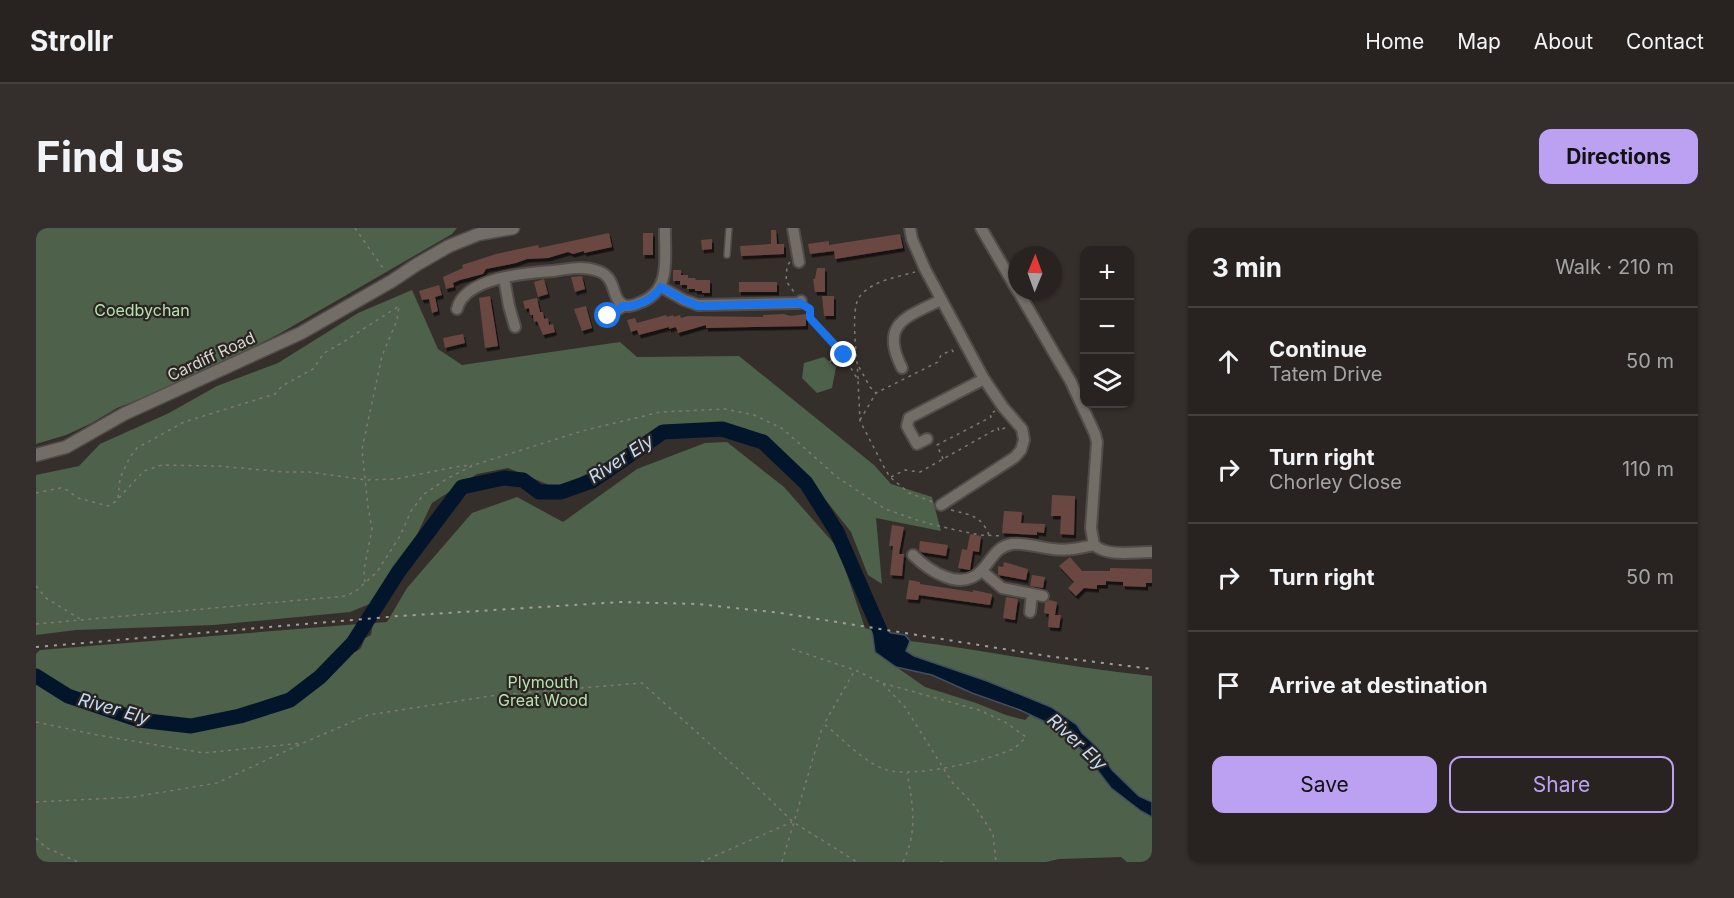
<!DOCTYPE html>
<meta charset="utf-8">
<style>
body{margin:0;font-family:Inter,sans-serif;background:#342f2d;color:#f1f3f6}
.controls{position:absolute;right:18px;top:18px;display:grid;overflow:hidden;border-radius:12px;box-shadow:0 2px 4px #0004}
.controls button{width:54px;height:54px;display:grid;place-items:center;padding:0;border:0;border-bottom:2px solid #44403e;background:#282320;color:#f1f3f6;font:30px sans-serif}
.compass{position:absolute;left:972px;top:18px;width:54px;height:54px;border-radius:50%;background:#282320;box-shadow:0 2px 4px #0004;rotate:1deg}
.stop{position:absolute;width:18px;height:18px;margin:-14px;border:4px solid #1a73e8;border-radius:50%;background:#fff}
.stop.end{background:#1a73e8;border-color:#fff;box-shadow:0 2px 6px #0008}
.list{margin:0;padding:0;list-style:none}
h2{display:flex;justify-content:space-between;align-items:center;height:78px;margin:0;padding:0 24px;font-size:26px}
h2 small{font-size:20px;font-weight:400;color:#a5a4a5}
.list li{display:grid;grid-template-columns:39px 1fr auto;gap:18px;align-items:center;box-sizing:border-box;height:108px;padding:0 24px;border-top:2px solid #44403e}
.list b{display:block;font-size:22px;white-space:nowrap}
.list p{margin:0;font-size:20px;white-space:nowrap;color:#a5a4a5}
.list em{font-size:20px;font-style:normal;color:#a5a4a5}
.actions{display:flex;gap:12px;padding:18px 24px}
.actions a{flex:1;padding:14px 0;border:2px solid #bca0f2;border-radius:12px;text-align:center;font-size:21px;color:#bca0f2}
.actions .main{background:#bca0f2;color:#111}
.icon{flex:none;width:33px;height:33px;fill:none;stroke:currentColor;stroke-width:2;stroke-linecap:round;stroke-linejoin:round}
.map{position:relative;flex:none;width:1116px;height:634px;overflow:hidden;border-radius:12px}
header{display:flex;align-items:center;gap:36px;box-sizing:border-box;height:84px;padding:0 30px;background:#282320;border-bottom:2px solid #44403e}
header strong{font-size:28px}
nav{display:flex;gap:33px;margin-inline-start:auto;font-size:21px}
.intro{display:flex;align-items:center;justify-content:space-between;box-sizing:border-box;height:144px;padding:0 36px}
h1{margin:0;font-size:42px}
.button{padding:15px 27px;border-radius:12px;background:#bca0f2;color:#111;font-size:21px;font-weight:700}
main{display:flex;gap:36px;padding:0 36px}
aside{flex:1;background:#282320;border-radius:12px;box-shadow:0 2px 4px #0004}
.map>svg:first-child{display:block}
</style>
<header>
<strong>Strollr</strong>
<nav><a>Home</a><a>Map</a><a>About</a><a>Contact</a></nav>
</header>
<div class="intro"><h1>Find us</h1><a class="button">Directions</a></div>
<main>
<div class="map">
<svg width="1116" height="634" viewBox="0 0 1116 634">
<defs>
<filter id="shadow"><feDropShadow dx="2" dy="3.5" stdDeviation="0" flood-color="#0009"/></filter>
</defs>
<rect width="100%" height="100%" fill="#352f2b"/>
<g fill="#4e614b">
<polygon points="0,0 421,0 416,6 243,106 139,158 81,180 56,195 30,207 0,216"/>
<polygon points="376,62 402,121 426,137 584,114 601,129 703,128 838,237 855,256 896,269 905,303 840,290 846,356 832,347 815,304 792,275 764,245 736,224 711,201 686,194 658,201 637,199 539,252 518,259 472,240 441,246 396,275 368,334 336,375 314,384 178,397 40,402 0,407 0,247 43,238 64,216 133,185 181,158 242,135 322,85"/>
<polygon points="788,129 800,139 796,160 781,165 766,150 768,135"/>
<polygon points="691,214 748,259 802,320 829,400 836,402 839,424 889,459 940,475 970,487 989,492 994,487 1022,500 1035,510 1075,560 1105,583 1116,589 1116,634 1091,634 1085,629 1023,631 1010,634 0,634 0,426 4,422 323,396 319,417 316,422 320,424 325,420 329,410 335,407 337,395 351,394 371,360 436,285 481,269 527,294 601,241 669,215"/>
<path d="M874,413C955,423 1035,440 1116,448V574L1103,568L1076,542L1061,519L1046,505L1041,497L1015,479L951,453L878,428L870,423Z"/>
</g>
<polygon fill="#02152b" stroke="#424f5d" stroke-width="1.5" points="836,402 869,407 874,413 870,423 878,428 951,453 1015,479 1041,497 1046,505 1061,519 1076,542 1103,568 1116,574 1116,589 1105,583 1075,560 1047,523 1022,500 984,482 936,465 896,447 860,439 839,424"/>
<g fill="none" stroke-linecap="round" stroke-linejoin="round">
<polyline stroke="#02152b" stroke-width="15" points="0,448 32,468 103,492 155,498 204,488 254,472 284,449 317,415 363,343 426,259 468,250 487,252 503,264 525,264 556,253 627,204 686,201 727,214 770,255 801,304 852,421"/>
</g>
<g fill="#6b4741" filter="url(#shadow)">
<polygon points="735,2 740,2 741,16 748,16 748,26 705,28 704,18 735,16"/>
<polygon points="573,5 576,19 548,25 548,23 537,26 532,24 512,30 491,31 480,35 450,41 447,46 424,52 417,55 418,59 410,61 407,49 427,40 426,37 460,26 502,17 503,20"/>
<rect x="607" y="5" width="10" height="22"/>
<polygon points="864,6 867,20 799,31 798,23 774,26 772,16 793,13 793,17"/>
<polygon points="676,11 676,21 666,22 665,12"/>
<polygon points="781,40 789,40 789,64 779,64 777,51 779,51"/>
<polygon points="637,42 645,42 645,47 652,47 652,50 659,50 660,52 674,52 674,65 666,65 666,63 659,63 659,61 651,61 651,57 644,57 644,53 637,53"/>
<polygon points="546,48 549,61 539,64 535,49"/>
<polygon points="508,51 512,66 502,69 498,54"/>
<rect x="703" y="54" width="38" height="10"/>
<polygon points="403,57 406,67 399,69 402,83 396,85 393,71 386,72 383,63"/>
<polygon points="454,68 462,118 449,120 443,70"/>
<polygon points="786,68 798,68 798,88 788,88"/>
<polygon points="501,70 504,84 507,84 508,91 512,90 513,97 517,96 519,104 507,107 501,93 498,94 497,87 494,87 493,80 489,81 487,73"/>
<polygon points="550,78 556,100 546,103 538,81"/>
<polygon points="748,86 755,88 770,86 770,98 670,100 670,97 642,105 640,99 633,101 633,99 603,107 601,102 595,104 591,92 599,90 601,95 630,87 631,89 637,87 638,89 644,87 645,90 652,88 727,89 727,87"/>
<polygon points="427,106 429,115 409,120 407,110"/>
<polygon points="1016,267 1039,268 1038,307 1024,306 1025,288 1015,288"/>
<polygon points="968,283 986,284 985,295 1009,296 1008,305 1001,304 1001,307 966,305"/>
<polygon points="856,297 868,299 863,326 868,326 866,348 854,347 857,318 853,318"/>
<polygon points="934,306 945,308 943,324 937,323 934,342 922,340 926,321 931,322"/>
<polygon points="884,313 912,317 910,328 885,324 883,322"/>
<polygon points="1034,329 1046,343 1074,343 1074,340 1116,341 1116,355 1110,355 1110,359 1087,358 1087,354 1070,353 1070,357 1061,357 1061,361 1048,360 1040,368 1032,360 1038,354 1023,338"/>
<polygon points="968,334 992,341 990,352 962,347 962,338 967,339"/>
<polygon points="996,347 1009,349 1007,360 994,358"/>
<polygon points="873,352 884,354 884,356 937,364 937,362 956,366 956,368 954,377 883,367 882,372 870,371"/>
<polygon points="970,369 982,371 979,392 967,390"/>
<polygon points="1013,372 1021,374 1019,387 1025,387 1023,400 1012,399 1013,386 1008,385 1009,375"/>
</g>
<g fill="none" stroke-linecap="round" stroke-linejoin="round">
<defs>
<polyline id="service" points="691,27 693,0"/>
<g id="minor">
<polyline points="757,0 763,34"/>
<polyline points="874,0 876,11 889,41 948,151 967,179 986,201 988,212 985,222 979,229 905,277"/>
<polyline points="945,0 981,62"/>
<polyline points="468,50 473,78 479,99"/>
<polyline points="625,59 648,72 662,77 763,75 765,73"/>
<polyline points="982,63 1035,154 1059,206 1061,214 1055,300 1058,317"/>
<path d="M421,81C429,49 490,45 518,43C531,41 546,38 559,42C582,48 574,68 586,76C591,80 598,77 603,75C637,63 628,29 629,0"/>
<polyline points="572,88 587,78"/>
<path d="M866,140C843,95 871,89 905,72"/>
<polyline points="891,211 881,216 871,198 873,190 948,151"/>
<path d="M1058,317C1072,329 1098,324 1116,324"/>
<path d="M877,327C893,343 925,364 945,343C956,332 959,319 976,316C988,314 1004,320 1017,321C1031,323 1044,320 1058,317"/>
<polyline points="946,343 966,360 1007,368"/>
<polyline points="994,384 996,366"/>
</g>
<polyline id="tertiary" points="0,227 30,219 88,186 265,105 356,53 380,37 413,18 443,6 477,0"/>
</defs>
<use href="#service" stroke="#514c49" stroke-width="8"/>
<use href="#minor" stroke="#514c49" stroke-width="14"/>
<use href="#tertiary" stroke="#514c49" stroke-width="15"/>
<g stroke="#7e7976" stroke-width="1.5" stroke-dasharray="3 4.5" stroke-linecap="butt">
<polyline points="319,0 349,43"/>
<polyline points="754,34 751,38 750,53 758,64"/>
<polyline points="773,80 774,89 802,118 822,152 824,193 849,241 854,249 873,265 897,274"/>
<polyline points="798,115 800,127 806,127"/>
<polyline points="794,134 799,128"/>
<polyline points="823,139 834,159 840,165"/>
<path d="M822,151C822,133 813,81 824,68C836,53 861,49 879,44"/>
<polyline points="824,192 840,165 902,134 905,127 916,122 918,125 921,124"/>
<polyline points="907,231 901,217 955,189 954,186 959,183"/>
<polyline points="855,249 869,242 884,244 962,200 963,203 972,198"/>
<polyline points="0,265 24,260 31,262 42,270 72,278 79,274 108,243 126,237 182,238 249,244 273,244 330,252 360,251 419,239 436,237"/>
<polyline points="82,270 84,250 94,229 101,220 148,194 239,166 246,158 277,141 288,125 304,116 363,78 361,92 346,128 326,221 332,279 336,301 328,342 329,355"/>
<path d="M915,282C934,287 945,287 953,307"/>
<polyline points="0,358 10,370 44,391"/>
<polyline points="0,396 310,368 320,363 341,344 364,308 375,283 388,266 412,250 438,237 546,203 624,184 689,181 718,187 747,201 801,249 849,281 887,294 915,301 944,307 967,308"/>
<path d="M756,421L819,442L846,455L943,482L969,494L990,509C986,513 982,518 977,521C949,533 879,550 851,542C828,535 806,510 788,496L819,442"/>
<polyline points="847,456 869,479 916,554 938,577 957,606 960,634"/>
<polyline points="0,494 61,507 168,525 266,515"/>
<polyline points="0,574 98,569 181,555 267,515 332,487 461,467 606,455 715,553 757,594 821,634"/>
<polyline points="0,610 9,619 42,634"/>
<polyline points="665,634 756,594"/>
<polyline points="746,634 787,497"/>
<path d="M867,634C882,603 877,577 871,545"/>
<polyline points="904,634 908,634"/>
</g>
<use href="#service" stroke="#736d68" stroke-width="5"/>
<use href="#minor" stroke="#736d68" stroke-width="10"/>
<use href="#tertiary" stroke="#736d68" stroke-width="12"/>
<polyline stroke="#a29e9b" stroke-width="2" stroke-dasharray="3 6" stroke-linecap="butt" points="0,419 363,388 585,374 662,376 745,385 1011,428 1116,441"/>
</g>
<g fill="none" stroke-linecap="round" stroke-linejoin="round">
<path stroke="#1a73e8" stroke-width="8" d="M572,88L587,78C602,79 617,71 625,59L648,72L662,78L764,75L774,81V90L808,127"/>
</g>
<g text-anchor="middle" stroke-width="4.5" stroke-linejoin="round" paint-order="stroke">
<g font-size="16" fill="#b7e2b0" stroke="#2b2522">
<text x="106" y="88">Coedbychan</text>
<text x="507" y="460">Plymouth<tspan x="507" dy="18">Great Wood</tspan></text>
</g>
<g font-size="16" fill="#d9d6d3" stroke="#2b2522">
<text transform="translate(175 128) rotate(-25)" y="6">Cardiff Road</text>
</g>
<g font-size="18" font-style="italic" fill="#c3ddfa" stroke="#2b2522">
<text transform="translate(585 231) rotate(-33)" y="6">River Ely</text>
<text transform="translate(78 481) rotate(16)" y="6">River Ely</text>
<text transform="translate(1041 514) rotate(43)" y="6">River Ely</text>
</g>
</g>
</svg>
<div class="controls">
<button>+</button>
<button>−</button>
<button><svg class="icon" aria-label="layers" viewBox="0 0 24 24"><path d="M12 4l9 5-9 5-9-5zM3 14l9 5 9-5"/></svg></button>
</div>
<svg class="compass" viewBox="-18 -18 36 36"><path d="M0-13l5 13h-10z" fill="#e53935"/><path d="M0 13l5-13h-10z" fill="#a5a4a5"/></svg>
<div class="stop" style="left:572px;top:88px"></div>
<div class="stop end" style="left:808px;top:127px"></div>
</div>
<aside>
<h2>3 min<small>Walk · 210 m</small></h2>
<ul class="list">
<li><svg class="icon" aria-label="ahead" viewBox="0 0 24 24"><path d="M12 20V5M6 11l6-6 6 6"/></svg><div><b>Continue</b><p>Tatem Drive</p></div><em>50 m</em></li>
<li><svg class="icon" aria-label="right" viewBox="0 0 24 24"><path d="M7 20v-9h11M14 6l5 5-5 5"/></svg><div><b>Turn right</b><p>Chorley Close</p></div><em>110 m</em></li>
<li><svg class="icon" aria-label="right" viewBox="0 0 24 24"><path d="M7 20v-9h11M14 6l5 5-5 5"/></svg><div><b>Turn right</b></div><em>50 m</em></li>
<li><svg class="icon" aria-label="arrive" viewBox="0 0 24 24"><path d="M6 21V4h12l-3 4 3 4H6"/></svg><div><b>Arrive at destination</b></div></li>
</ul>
<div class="actions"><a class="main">Save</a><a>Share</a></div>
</aside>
</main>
